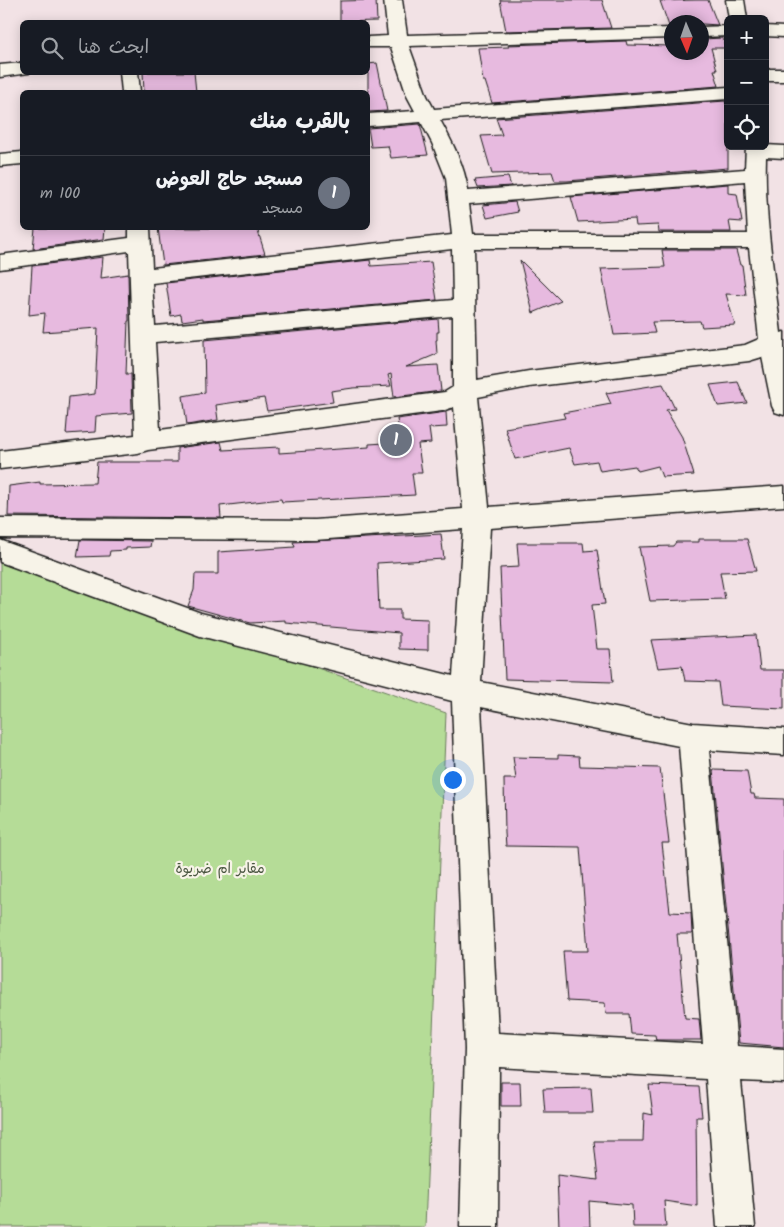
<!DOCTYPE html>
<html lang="ar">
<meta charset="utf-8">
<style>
body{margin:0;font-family:Kalam,"Playpen Sans Arabic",sans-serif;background:#20242c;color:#f1f3f6;direction:rtl}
.controls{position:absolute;right:15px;top:15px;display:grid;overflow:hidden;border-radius:8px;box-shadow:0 2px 12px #0003}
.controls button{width:45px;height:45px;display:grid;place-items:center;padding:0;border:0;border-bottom:1px solid #363941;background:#171b24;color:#f1f3f6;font:25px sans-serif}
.compass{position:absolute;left:664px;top:15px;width:45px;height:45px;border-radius:50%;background:#171b24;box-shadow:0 2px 12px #0003;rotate:178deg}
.you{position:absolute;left:452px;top:779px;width:18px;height:18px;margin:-12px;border:4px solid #fff;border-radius:50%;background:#1a73e8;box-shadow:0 0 0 8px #1a73e833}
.badge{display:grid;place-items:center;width:32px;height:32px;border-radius:50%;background:#7c3aed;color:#fff;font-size:16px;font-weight:700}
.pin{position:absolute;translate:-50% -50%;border:2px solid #fff;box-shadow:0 1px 5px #0006}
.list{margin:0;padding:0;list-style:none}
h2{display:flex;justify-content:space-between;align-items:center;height:65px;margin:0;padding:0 20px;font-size:21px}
h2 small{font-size:16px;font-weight:400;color:#9ea1a6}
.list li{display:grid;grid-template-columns:32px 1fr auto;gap:15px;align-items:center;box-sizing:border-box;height:75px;padding:0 20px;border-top:1px solid #363941}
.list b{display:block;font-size:19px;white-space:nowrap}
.list p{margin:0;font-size:16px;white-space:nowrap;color:#9ea1a6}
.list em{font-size:16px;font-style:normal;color:#9ea1a6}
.icon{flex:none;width:28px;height:28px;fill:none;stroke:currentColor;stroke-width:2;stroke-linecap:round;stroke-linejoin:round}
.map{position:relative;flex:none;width:784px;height:1227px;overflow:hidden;direction:ltr}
.search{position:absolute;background:#171b24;box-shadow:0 2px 12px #0003;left:20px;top:20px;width:350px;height:55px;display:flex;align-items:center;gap:12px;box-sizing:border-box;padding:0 18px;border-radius:8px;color:#9ea1a6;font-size:19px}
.panel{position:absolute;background:#171b24;box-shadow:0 2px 12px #0003;left:20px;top:90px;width:350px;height:140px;border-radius:8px;direction:rtl}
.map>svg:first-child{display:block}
</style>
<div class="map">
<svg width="784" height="1227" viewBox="0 0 784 1227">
<rect width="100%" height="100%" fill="#f2e2e5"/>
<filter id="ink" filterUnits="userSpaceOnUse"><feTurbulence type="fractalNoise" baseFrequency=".02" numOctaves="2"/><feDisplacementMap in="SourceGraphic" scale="10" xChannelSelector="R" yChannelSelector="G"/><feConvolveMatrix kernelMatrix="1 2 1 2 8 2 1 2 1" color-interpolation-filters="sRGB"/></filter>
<g filter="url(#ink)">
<polygon fill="#b5dc97" stroke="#687c5a" points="0,557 446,713 425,1227 0,1227"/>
<g fill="#e7badf" stroke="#1c1c1c">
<polygon points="376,0 377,21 340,22 340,1"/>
<polygon points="500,0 602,0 611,28 506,31"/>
<polygon points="697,0 708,0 718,25 672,22 672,26 669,26 660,1"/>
<polygon points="723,38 725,48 711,48 717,70 714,70 719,86 492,103 485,81 483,81 478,48 509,47 508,45 626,41 627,45 672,46 672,52 702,52 702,39"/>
<polygon points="377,63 387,111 368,112 368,64"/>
<polygon points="143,72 194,72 196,92 144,92"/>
<polygon points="725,101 728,109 728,168 567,181 555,181 552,172 492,174 481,136 502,135 496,118"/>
<polygon points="420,124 428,155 391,158 388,146 371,147 368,128"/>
<polygon points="508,177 511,186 478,188 475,180"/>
<polygon points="728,184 728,193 737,194 742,222 729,221 731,232 659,232 658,225 636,226 635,219 578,222 571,197"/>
<polygon points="515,202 518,212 487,218 483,205"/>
<polygon points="35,228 105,228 104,239 33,249"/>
<polygon points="158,228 257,228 265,254 163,265"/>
<polygon points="662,250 736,250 740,265 742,265 746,295 726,294 735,325 702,327 700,321 652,322 655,333 614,335 601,269 665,267"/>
<polygon points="103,257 101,278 128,274 129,321 128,321 126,374 131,374 132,413 96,416 95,432 66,434 69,397 95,394 98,328 43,332 45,313 29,315 32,266"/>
<polygon points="370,260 371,266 431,262 437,300 203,320 203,318 182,321 181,314 171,316 166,283"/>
<polygon points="520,260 561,301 533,313"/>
<polygon points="438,319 439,332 437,332 437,340 436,340 437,354 406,367 438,365 441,391 394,397 391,374 388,375 391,386 353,388 331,391 333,402 267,411 264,398 216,405 218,420 187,425 183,396 205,392 204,340"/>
<polygon points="738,382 747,403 718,406 710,385"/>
<polygon points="663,384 675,409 666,410 682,437 694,475 662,477 658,466 638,471 635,466 600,471 597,461 575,464 569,448 515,459 505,428 565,418 563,413 611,404 606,393"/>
<polygon points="446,412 447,427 429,428 431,443 418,444 422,473 412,473 415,495 282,502 281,499 220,506 221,518 8,516 9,486 40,482 40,484 95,483 97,462 177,462 177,448 221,442 223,450 279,447 279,453 369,447 369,444 401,442 397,419"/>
<polygon points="441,534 444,559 377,563 379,610 400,610 400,619 428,620 428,650 399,649 399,633 286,623 286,621 250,623 188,606 194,590 195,574 218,574 218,552 295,547 293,542"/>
<polygon points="699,539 747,539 756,571 720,572 725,599 650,601 639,547 673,546 676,542 699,542"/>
<polygon points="80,540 151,541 150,547 126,548 126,550 110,551 109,556 77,557"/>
<polygon points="517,543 583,543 584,551 597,550 605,604 592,605 597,649 610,649 613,682 505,679 500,568 519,567"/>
<polygon points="756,635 760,670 784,670 784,709 721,706 718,682 685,681 682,666 658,668 651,640"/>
<polygon points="558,755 579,756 580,766 660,768 669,843 662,843 670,912 691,913 692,934 677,934 685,1018 699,1019 701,1040 656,1040 655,1035 631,1034 629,1014 606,1014 605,1003 567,1001 563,951 588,951 580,847 506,846 505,833 504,779 516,779 513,757 558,758"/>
<polygon points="713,770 747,771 751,794 754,794 755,798 784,799 784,1047 739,1043"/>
<polygon points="501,1082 520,1082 521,1106 501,1106"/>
<polygon points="649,1085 699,1087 702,1117 696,1117 697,1206 664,1201 666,1227 633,1227 632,1205 589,1201 590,1227 559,1227 557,1175 598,1180 594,1141 643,1141 644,1113 653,1115"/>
<polygon points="591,1088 593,1113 545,1113 543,1089"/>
</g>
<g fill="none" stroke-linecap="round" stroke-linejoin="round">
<defs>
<g id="minor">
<path d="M384,0H402L407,35L672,28V38L409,46L427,96L434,109L728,87V99L440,120C452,142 465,166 468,191L745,169L746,146H765V145L784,146V158L766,157C764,215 774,274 781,333L784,332V415L775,412L772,406L762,357L749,361L529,387L478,397L489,507L784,486V506L490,528L481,682L693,723L784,729V755L709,750L737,1046L784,1049V1083L741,1081L755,1227H717L706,1079L499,1067L498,1227H460L465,1049L452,701L200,636L0,562V540L201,613L453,676L463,529L315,540L0,538V518L315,520L463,509L454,407L442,411L148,450L138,453L0,469V451L135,435L129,251L0,269V255L129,238V228H150L152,268L452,235L446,178L432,143L421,122L368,126V114L415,111L407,96L391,47H368V37L388,36ZM745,181L748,234H473L469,204ZM474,248H749L759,339L745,345L529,371L477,380ZM452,249L453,300L155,326L152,283ZM453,316V387L445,392L160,430L155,342ZM481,707L679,746L703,1044L498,1033Z"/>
<polygon points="726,0 744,0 747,19 729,19"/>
<polygon points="728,26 728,36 702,37 702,27"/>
<polygon points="765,26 784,27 784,37 765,36"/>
<polygon points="22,63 22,72 29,73 0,77 0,65"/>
<rect x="765" y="69" width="19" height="12"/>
<polygon points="120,72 138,72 140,92 122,92"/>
<polygon points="22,152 22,164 0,166 0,154"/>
</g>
</defs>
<use href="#minor" stroke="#1c1c1c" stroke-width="3"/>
<use href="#minor" fill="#f7f3e8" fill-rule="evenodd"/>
</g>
</g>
<g text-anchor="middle" stroke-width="4.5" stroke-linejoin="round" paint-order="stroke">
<g font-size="14" fill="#4a5641" stroke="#f7f3e8">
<text x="220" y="873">مقابر ام ضريوة</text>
</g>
</g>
</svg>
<div class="controls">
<button>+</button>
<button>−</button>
<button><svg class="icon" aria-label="locate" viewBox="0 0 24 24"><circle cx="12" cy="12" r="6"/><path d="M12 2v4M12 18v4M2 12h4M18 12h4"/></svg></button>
</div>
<svg class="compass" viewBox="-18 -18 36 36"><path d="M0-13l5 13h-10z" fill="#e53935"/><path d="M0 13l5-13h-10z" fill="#9ea1a6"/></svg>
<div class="you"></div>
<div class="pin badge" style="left:396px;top:440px;background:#6b7280">1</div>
<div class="search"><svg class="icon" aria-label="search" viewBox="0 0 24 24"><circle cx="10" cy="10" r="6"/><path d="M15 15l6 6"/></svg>ابحث هنا</div>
<section class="panel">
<h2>بالقرب منك<small></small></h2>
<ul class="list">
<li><span class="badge" style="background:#6b7280">1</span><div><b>مسجد حاج العوض</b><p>مسجد</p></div><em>100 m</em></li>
</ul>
</section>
</div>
